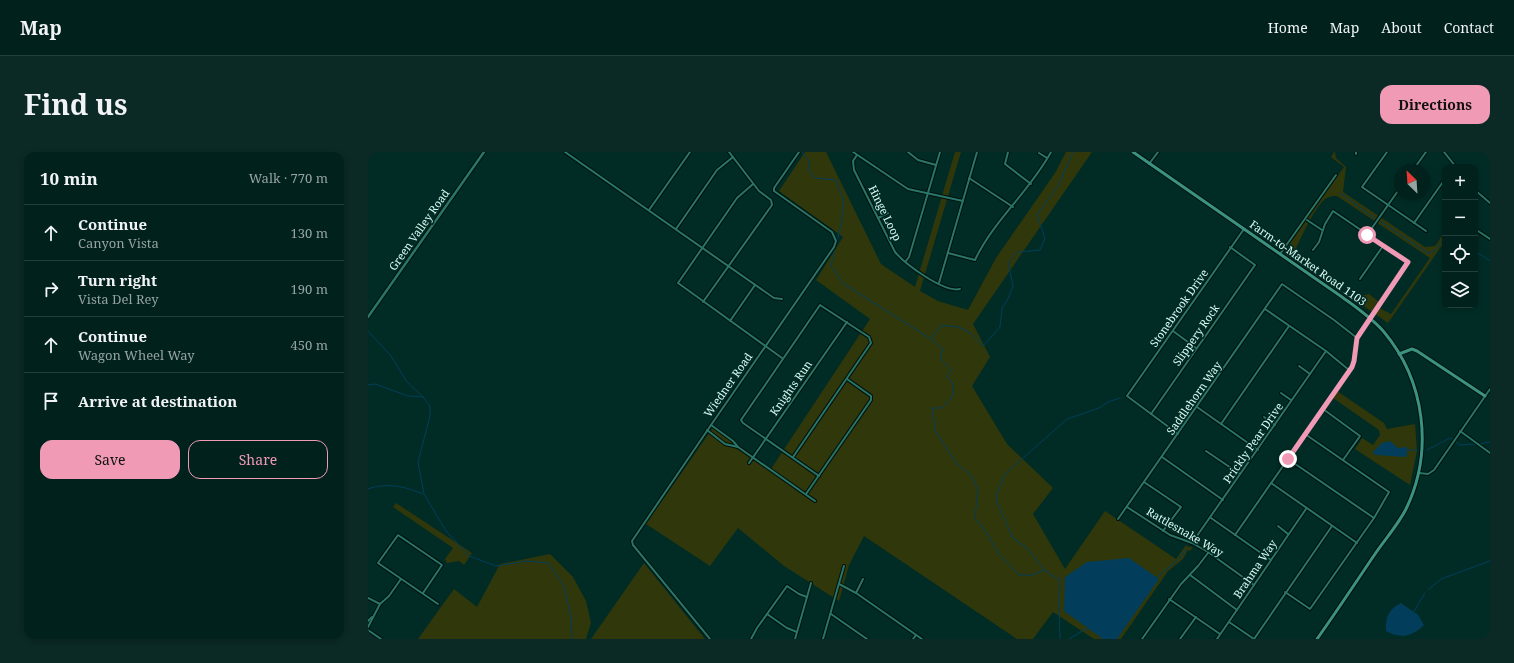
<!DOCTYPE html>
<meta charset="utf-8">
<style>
body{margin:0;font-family:"Noto Serif",serif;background:#0b2925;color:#f1f3f6}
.controls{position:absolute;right:12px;top:12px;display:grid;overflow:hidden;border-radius:8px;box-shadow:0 2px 6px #0003}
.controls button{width:36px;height:36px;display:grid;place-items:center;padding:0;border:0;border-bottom:1px solid #233e3b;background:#01211c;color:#f1f3f6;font:20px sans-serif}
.compass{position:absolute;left:1026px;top:12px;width:36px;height:36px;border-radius:50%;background:#01211c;box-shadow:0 2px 6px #0003;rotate:335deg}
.stop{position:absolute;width:12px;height:12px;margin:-9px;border:3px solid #f09ab6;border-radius:50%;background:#fff}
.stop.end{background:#f09ab6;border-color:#fff;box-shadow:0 1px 4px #0008}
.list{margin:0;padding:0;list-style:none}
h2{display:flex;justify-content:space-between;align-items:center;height:52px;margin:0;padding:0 16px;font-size:17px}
h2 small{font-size:13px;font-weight:400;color:#96a3a3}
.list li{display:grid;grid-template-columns:26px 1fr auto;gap:12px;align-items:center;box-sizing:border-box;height:56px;padding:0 16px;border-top:1px solid #233e3b}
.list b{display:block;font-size:15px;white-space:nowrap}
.list p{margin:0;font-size:13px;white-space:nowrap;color:#96a3a3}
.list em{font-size:13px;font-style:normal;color:#96a3a3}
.actions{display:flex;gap:8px;padding:12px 16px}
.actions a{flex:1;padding:9px 0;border:1px solid #f09ab6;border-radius:12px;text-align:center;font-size:14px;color:#f09ab6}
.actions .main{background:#f09ab6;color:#111}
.icon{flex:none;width:22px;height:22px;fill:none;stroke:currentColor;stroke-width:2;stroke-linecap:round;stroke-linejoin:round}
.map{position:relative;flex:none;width:1122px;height:487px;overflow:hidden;border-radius:12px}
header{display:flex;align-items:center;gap:24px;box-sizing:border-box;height:56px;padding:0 20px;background:#01211c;border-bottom:1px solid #233e3b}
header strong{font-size:19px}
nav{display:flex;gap:22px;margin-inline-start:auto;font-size:14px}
.intro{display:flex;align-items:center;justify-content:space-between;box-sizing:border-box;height:96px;padding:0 24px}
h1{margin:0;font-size:28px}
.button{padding:10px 18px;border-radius:12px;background:#f09ab6;color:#111;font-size:14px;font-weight:700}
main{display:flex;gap:24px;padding:0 24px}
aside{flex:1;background:#01211c;border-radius:12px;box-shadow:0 2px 6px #0003}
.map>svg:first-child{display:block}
</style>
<header>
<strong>Map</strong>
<nav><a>Home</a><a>Map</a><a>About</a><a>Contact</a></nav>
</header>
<div class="intro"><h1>Find us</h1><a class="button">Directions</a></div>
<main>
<aside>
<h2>10 min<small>Walk · 770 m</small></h2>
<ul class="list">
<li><svg class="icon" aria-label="ahead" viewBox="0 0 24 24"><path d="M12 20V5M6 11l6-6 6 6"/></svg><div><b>Continue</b><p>Canyon Vista</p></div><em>130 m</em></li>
<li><svg class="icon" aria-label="right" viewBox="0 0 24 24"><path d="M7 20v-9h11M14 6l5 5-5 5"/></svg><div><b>Turn right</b><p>Vista Del Rey</p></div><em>190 m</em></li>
<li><svg class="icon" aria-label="ahead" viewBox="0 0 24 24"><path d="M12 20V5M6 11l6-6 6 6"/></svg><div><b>Continue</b><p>Wagon Wheel Way</p></div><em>450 m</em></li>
<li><svg class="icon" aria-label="arrive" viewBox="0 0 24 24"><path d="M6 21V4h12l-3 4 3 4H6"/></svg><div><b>Arrive at destination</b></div></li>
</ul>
<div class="actions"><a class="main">Save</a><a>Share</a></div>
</aside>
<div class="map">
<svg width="1122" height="487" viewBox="0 0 1122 487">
<rect width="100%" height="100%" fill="#012c25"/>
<g fill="#30370b">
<polygon points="437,0 458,0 513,112 547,135 587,0 593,0 552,139 570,149 600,158 628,106 687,21 698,0 724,0 605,172 622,205 604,234 639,292 685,336 665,362 697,417 737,359 808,407 818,393 820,395 825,395 822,399 820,398 815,407 800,419 753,487 726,487 685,460 665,487 649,487 496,384 481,413 471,449 416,414 370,376 342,414 278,372 346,274 403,317 502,167 448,128 475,85 411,39"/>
<path d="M966,0H967L968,6L978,15L975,40L1057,95L1067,94L1077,79V89L1020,171L984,146L1001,142L1010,149L1013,157L1023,162L1062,106L969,44C966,44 962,44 959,46C948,51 931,90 925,103L917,97L976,15L963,5Z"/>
<polygon points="969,239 1016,271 1019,277 1047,272 1049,299 1042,333 987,297 994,286 1005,293 1012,283 1011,278 965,246"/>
<polygon points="28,351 104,401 96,413 91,409 79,411 77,407 85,396 25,355"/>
<polygon points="182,402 205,425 218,449 223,471 218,487 50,487 86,437 109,455 132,412"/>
<polygon points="276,411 337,487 223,487"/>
</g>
<g fill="#023e5c">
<polygon points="1022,289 1030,296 1039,295 1039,304 1037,305 1009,303 1004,301 1014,291"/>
<polygon points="761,406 791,427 749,487 735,487 696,459 697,425 719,410"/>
<path d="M1033,451L1050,463L1056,473C1044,485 1032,487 1018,479C1017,465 1021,457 1033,451Z"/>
</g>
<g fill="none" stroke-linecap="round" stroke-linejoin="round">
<g stroke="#023e5c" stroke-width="1">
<polyline points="434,0 442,10 440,18 447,26 468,28 475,47 474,68 469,90"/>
<polyline points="972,41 1008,67"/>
<path d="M1012,69L1060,101C1068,101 1073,90 1077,84"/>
<polyline points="467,95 463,114 476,132 563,187 575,197 572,206 583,218 579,225 585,231 585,244 574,256 564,256 568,280 589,312 604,324 610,338 607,366 618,380 631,402 651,423 664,423 676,418 692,428 691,453 692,487"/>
<polyline points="1107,99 1122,109"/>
<polyline points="0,179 23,204 39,230 55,245 62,254 62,264 50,310 56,342 78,379 101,404 128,414 159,409 180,411 196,434 203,466 204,487"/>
<path d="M564,186L572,174C594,173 601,178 615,194L632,175L634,156L639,149L645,134L640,111L650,100L672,98L677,86L669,63L691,32L705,0"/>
<polyline points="0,233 7,232 40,244 55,245"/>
<polyline points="1088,290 1092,293 1108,292"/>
<polyline points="1111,292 1122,290"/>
<polyline points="1039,298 1049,298"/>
<polyline points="1059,298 1082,286 1084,287"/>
<path d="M0,337C18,330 39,335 55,342"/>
<polyline points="676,418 659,396 645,386 630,353 628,344 637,322 699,267 731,256 740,250 752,246"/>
<polyline points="789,425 814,404 818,397"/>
<polyline points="1060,438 1073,427 1122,409"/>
<polyline points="1045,461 1057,441"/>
<polyline points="701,487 716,478 721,477"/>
</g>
<defs>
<g id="minor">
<polyline points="197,0 406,146 414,147"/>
<polyline points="485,0 540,37 595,49"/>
<polyline points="540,0 550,8 568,13"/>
<polyline points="640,0 637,12 663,32"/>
<polyline points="1019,0 994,35 1058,79"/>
<polyline points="1076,0 1088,15"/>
<polyline points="671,1 679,6"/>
<polyline points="988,2 988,0"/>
<path d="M489,3L485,9L486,18L527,100C537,112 576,141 592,137"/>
<polyline points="781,12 790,0"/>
<polyline points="1045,18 1058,0"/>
<polyline points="601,26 645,55"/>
<polyline points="385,32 369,46 310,131 414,206"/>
<polyline points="1107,38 1122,51"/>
<polyline points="281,58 322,0"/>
<polyline points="510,66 520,61"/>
<polyline points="939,68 954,78"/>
<polyline points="1046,71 1077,27"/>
<polyline points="308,77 349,18 365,5"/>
<polyline points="1107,77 1122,87"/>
<polyline points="999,83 1032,36"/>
<path d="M580,101L607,108C625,69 662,39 683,0"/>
<polyline points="912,102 968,23"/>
<polyline points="538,109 541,105 544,95 572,0"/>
<polyline points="992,127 1015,94"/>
<polyline points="571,131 609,0"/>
<polyline points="335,150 404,53 403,48 391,39 361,0"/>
<polyline points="897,157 958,199 981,218"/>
<polyline points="362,169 387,133"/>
<polyline points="805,179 828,196"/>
<polyline points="931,214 942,222"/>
<polyline points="913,241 923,248"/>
<polyline points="829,255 890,298"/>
<polyline points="955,257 992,284 975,308"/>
<polyline points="783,262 887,113 862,95"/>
<polyline points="896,265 907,273"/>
<polyline points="853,272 921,174"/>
<polyline points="343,273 365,289 370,295 447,349"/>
<polyline points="339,278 357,292 370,295"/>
<polyline points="1092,279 1122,301"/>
<polyline points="810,282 759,244 876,77"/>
<polyline points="838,299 872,322"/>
<polyline points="425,305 503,191 501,185 452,153 373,268 375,271 451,324"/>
<polyline points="794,305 855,348"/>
<polyline points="920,307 1006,366"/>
<polyline points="381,311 479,170"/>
<polyline points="1051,321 1060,322 1066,318 1122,237"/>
<polyline points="776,330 813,355 795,379"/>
<polyline points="903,331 989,391"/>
<polyline points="438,342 503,248 503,244 479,227"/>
<polyline points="759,355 802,383 824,391 840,400 886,433"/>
<polyline points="843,366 903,408"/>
<polyline points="750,367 914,132 966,168 989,186"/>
<polyline points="910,374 920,382"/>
<polyline points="867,383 984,215 986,209 989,186 1040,110 965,59 957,72 951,90 945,98"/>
<polyline points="824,391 958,199"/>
<polyline points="822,423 869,458"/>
<polyline points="471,432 488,441 554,487"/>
<polyline points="917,440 942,457 1006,366 1021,340 937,282"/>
<polyline points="55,441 74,413 30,383 10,411 70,452"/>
<polyline points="488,441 495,427"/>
<polyline points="0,446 12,452"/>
<polyline points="801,447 852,482"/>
<polyline points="399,462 419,476 429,480"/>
<polyline points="463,462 499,487"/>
<polyline points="0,469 4,465"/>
<polyline points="861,470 886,487"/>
<polyline points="0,475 12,452 21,444 33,427"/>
<polyline points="0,478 13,487"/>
<polyline points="342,487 265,393 264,389 343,273 466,95 468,89 464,80 406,39 406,36 431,0"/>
<polyline points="383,487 389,476 419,434 431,442 439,445"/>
<polyline points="427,487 443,431"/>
<polyline points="455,487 476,414"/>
<polyline points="545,487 548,483"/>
<polyline points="774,487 813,432 830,414 840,401"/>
<polyline points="812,487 828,465"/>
<polyline points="849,487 938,357"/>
<polyline points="886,487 964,374"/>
</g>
<polyline id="tertiary" points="0,165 116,0"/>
<g id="secondary">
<path d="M765,0L974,145C989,156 1004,166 1016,180C1057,229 1066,299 1038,357C1030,373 1017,387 1007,402C988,430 969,459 949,487"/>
<polyline points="1031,202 1044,197 1049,199 1117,244"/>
</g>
</defs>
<use href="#minor" stroke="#00120e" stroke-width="4"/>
<use href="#tertiary" stroke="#00120e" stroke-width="4.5"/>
<use href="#secondary" stroke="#00120e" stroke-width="5"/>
<use href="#minor" stroke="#297668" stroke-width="2"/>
<use href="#tertiary" stroke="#297668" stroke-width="2.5"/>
<use href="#secondary" stroke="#3b9281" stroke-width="3"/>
</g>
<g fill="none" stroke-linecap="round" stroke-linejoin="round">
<polyline stroke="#f09ab6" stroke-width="5" points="920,307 984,215 986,209 989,186 1040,110 999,83"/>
</g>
<g text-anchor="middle" stroke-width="3.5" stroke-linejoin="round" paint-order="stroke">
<g font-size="11" fill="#d9fdf4" stroke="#012c25">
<text transform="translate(517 61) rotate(64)" y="4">Hinge Loop</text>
<text transform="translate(51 78) rotate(-55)" y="4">Green Valley Road</text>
<text transform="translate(940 111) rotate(35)" y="4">Farm-to-Market Road 1103</text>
<text transform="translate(811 156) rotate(-55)" y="4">Stonebrook Drive</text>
<text transform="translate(828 183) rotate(-55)" y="4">Slippery Rock</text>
<text transform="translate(360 233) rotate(-55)" y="4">Wiedner Road</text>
<text transform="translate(423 236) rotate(-55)" y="4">Knights Run</text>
<text transform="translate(826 246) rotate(-55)" y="4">Saddlehorn Way</text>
<text transform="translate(885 291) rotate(-55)" y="4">Prickly Pear Drive</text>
<text transform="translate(817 380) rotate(30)" y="4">Rattlesnake Way</text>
<text transform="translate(887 417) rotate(-56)" y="4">Brahma Way</text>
</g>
</g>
</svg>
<div class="controls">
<button>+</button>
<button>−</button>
<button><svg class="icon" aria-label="locate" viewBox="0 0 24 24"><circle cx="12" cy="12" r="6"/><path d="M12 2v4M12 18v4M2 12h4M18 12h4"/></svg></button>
<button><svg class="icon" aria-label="layers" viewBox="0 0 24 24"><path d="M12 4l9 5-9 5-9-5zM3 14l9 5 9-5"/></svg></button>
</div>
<svg class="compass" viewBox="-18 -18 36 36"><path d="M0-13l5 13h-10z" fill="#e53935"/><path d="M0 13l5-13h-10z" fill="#96a3a3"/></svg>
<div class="stop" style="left:999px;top:83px"></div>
<div class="stop end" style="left:920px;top:307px"></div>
</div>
</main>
